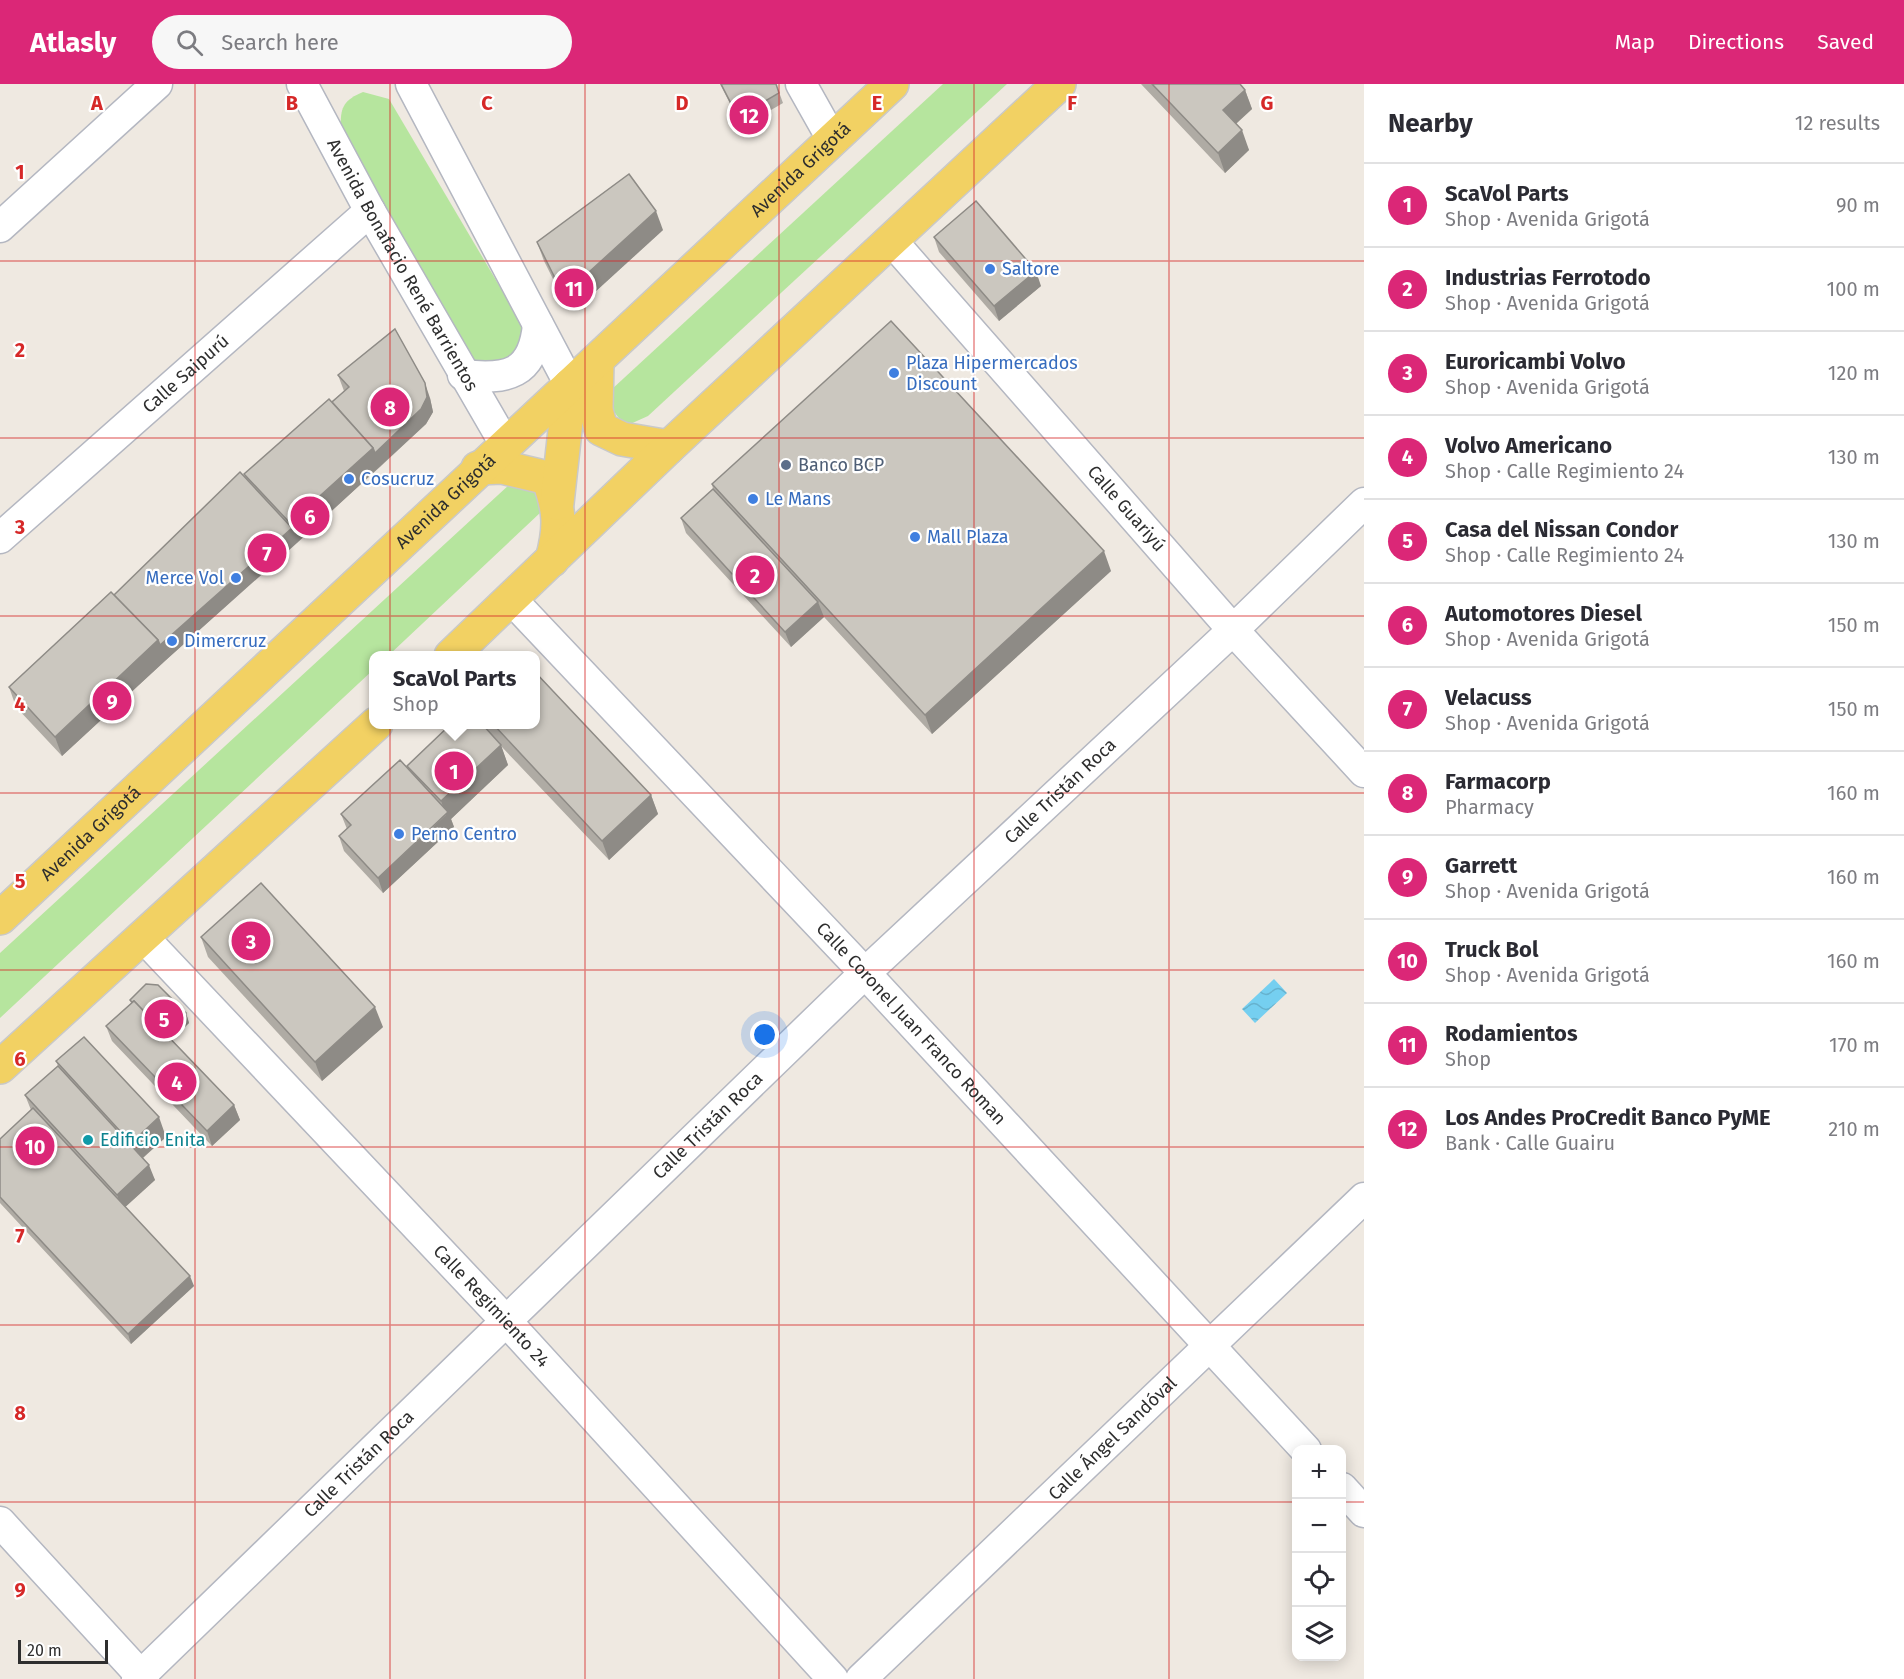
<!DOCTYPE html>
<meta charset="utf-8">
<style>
body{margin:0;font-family:"Fira Sans",sans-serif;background:#f7f7f7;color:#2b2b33}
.controls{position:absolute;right:18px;bottom:18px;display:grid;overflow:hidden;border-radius:12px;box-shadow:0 3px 15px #0003}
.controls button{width:54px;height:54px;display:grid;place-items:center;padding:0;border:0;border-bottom:2px solid #e1e1e2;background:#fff;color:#2b2b33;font:30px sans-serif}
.scale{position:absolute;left:18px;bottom:15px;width:90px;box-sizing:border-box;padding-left:6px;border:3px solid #2e2e2e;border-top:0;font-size:16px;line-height:21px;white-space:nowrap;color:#2e2e2e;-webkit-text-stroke:4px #fff;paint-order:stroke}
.you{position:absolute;left:765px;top:951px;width:21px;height:21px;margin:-15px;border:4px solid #fff;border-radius:50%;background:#1a73e8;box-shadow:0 0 0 9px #1a73e833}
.badge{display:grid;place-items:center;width:39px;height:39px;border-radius:50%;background:#db2777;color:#fff;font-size:20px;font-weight:700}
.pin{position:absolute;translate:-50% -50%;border:3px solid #fff;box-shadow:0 2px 6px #0006}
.popup{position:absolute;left:369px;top:567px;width:171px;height:78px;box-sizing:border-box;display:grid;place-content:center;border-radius:12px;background:#fff;filter:drop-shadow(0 2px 4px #0005);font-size:20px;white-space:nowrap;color:#7c7c81}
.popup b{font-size:22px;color:#2b2b33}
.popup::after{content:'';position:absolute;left:50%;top:100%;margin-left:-12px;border:12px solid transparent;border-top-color:#fff}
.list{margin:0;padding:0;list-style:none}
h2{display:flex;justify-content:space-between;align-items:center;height:78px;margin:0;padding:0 24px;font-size:26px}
h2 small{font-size:20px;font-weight:400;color:#7c7c81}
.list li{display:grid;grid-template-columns:39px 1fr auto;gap:18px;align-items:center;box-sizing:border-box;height:84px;padding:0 24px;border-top:2px solid #e1e1e2}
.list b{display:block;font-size:22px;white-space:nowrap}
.list p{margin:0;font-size:20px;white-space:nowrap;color:#7c7c81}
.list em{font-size:20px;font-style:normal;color:#7c7c81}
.icon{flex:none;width:33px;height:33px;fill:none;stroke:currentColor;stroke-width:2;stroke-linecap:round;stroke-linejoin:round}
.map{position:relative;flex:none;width:1364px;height:1595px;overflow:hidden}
header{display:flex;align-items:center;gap:36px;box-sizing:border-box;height:84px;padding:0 30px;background:#db2777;color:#fff}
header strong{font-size:28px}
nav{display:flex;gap:33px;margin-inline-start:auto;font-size:21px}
.search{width:420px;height:54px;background:#f7f7f7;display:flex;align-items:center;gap:15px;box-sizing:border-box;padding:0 21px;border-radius:33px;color:#7c7c81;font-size:22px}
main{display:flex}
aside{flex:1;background:#fff}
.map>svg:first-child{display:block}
</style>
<header>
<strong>Atlasly</strong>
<div class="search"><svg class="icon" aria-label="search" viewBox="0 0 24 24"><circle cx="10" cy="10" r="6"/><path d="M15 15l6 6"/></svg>Search here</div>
<nav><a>Map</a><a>Directions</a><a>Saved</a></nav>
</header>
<main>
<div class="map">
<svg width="1364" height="1595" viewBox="0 0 1364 1595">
<defs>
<pattern id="water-waves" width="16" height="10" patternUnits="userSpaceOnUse" patternTransform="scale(1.5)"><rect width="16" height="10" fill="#75cff0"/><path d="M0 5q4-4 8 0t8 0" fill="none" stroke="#66b2ce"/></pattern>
</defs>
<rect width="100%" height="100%" fill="#efe9e1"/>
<g fill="#b6e59e">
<path d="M943,0H1007L648,332L628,341C612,330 611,324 611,306Z"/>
<path d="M363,8L389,15L516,230L524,245L515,272L478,283L467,271L341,48C340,26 341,17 363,8Z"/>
<polygon points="510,400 538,404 541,428 389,571 373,572 373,586 0,934 0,869"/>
</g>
<polygon fill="url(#water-waves)" points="1274,895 1287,909 1255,939 1242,925"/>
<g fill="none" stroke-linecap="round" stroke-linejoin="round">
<defs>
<g id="minor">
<path id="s1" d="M302,0L370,127L505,360"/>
<polyline points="411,0 570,301"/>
<polyline points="801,0 832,55"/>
<polyline points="0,143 157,0"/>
<path id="s2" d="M891,156L1233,546L1364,688"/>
<path d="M463,291C507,296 533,291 538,241"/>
<path id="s3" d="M0,454L370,127"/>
<path id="s4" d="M512,516L865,889L1306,1366"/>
<path id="s5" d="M144,854L507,1238L833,1595"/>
<polyline points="1342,1404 1364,1428"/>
<polyline points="0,1438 144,1595"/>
<path id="s6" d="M137,1595L865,889L1233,546L1364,419"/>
<path id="s7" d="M861,1595L1364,1114"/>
</g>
<g id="primary">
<polyline points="597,277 596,326 601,345 622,355 669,363"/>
<path d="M478,384L502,383L548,394C560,426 561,443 552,476"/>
<polyline points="557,419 570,301"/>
<polyline points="451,572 669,363 1059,0"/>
<path id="s8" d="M0,834L892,0"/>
<polyline points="0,983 376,640"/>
</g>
</defs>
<use href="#minor" stroke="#b4b7c1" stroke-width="33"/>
<use href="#primary" stroke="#c9c9c9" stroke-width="36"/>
<use href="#minor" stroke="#fff" stroke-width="30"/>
<use href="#primary" stroke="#f2d163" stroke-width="33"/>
</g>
<g fill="#afaba4">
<polygon points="720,0 776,0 783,19 742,43"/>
<polygon points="1141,0 1240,0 1245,6 1252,25 1236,40 1249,66 1225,89"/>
<polygon points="663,146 584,218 564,217 544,177 537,158"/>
<polygon points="934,153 1041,202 999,237 939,168"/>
<polygon points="338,291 430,314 433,328 426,340 380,383 166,576 62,672 16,623 9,603 246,395 244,390 344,307"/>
<polygon points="712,400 1111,487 932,650 824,533 791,563 686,449 681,434 713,405"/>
<polygon points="451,640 535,640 651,711 658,730 609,776 501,662 508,681 451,735 454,743 383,809 344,767 339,752 347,745 341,730 409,686 407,682"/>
<polygon points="201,853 383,943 322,997 208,873"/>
<polygon points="130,916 186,929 189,939 172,956 234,1021 240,1036 212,1062 112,957 106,942 131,919"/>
<polygon points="56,977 166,1053 143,1074 155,1096 125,1123 194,1202 131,1260 0,1119 0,1055 31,1026 25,1011 58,982"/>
</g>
<g fill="#8e8b86">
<polygon points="1245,6 1252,25 1230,45 1223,26"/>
<polygon points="1242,46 1249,66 1225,89 1218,69"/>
<polygon points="656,127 663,146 584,218 577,199"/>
<polygon points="1036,187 1041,202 999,237 994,222"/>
<polygon points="425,299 430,314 433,328 426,340 297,459 166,576 62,672 55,653 158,556 292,444 290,439"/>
<polygon points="1104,467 1111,487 932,650 925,631"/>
<polygon points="818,518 824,533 791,563 785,548"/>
<polygon points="501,661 508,681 451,735 454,743 383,809 378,794 446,731 441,717"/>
<polygon points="651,711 658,730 609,776 602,757"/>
<polygon points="375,923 383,943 322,997 315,978"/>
<polygon points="186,929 189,939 167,960 163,950"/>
<polygon points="234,1021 240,1036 212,1062 207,1047"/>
<polygon points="159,1033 166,1053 138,1078 131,1059"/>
<polygon points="149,1081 155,1096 122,1126 117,1111"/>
<polygon points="190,1192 194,1202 131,1260 128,1250"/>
</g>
<g fill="#cbc7bf" stroke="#8e8b86" stroke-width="1.5">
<polygon points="721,0 776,0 779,9 738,33"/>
<polygon points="1152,0 1240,0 1245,6 1223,26 1242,46 1218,69"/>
<polygon points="629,90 656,127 577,199 557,198 537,158"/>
<polygon points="976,117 1036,187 994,222 934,153"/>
<polygon points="891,237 1104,467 925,631 712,400"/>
<polygon points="395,245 425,299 427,313 421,325 375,369 373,364 332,318 349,303 338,291"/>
<polygon points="329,315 373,364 290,439 244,390"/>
<polygon points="240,388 292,444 160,561 158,556 114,511"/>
<polygon points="713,405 818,518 785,548 681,434"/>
<polygon points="111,508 158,556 55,653 9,603"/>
<polygon points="535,588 651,711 602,757 493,640 535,640"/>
<polygon points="451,640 482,640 501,661 441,717 407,682"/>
<polygon points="400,676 448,728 378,794 339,752 351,741 341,730"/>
<polygon points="261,799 375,923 315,978 201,853"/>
<polygon points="146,900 158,901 186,929 165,949 134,917 132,918 130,916"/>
<polygon points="134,917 234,1021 207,1047 106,942"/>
<polygon points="84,953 159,1033 131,1059 56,977"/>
<polygon points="58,982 149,1081 117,1111 25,1011"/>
<polygon points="33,1024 190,1192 128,1250 0,1113 0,1055"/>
</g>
<path fill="none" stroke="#d62828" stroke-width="1.5" stroke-opacity="0.55" d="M195,0V1595M390,0V1595M585,0V1595M779,0V1595M974,0V1595M1169,0V1595M0,177H1364M0,354H1364M0,532H1364M0,709H1364M0,886H1364M0,1063H1364M0,1241H1364M0,1418H1296M1342,1418H1364"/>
<g fill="#3f7fe0" stroke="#fff" stroke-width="2">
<circle cx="990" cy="185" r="6"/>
<circle cx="894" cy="289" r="6"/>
<circle cx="349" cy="395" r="6"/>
<circle cx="753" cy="415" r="6"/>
<circle cx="915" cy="453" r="6"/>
<circle cx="236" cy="494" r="6"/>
<circle cx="172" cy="557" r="6"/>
<circle cx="399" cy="750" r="6"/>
</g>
<circle fill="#5c6f8a" stroke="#fff" stroke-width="2" cx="786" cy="381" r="6"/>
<circle fill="#0f9aa8" stroke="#fff" stroke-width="2" cx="88" cy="1056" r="6"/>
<g text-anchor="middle" stroke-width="4.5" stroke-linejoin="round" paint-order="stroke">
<g font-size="18" fill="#2e2e2e" stroke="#fff">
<text dy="6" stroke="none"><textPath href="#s8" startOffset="1096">Avenida Grigotá</textPath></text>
<text dy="6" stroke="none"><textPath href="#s1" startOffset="207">Avenida Bonafacio René Barrientos</textPath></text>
<text dy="6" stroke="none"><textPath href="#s3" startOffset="248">Calle Saipurú</textPath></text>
<text dy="6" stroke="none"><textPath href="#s8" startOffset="610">Avenida Grigotá</textPath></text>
<text dy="6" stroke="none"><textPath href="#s2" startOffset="357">Calle Guariyú</textPath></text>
<text dy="6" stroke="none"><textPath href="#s6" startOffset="1281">Calle Tristán Roca</textPath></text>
<text dy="6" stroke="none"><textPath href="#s8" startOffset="124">Avenida Grigotá</textPath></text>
<text dy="6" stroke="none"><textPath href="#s4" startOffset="582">Calle Coronel Juan Franco Roman</textPath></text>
<text dy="6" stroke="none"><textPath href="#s6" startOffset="795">Calle Tristán Roca</textPath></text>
<text dy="6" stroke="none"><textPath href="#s5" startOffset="506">Calle Regimiento 24</textPath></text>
<text dy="6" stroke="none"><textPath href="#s7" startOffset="348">Calle Ángel Sandóval</textPath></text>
<text dy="6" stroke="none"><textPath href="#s6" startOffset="309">Calle Tristán Roca</textPath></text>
</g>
<g font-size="18" fill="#366cbe" stroke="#fff" text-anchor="start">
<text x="1002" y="191">Saltore</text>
<text x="906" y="285">Plaza Hipermercados<tspan x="906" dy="21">Discount</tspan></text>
<text x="361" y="401">Cosucruz</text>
<text x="765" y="421">Le Mans</text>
<text x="927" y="459">Mall Plaza</text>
<text x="224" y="500" text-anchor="end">Merce Vol</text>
<text x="184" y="563">Dimercruz</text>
<text x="411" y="756">Perno Centro</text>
</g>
<g font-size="18" fill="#4e5e75" stroke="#fff" text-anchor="start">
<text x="798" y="387">Banco BCP</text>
</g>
<g font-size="18" fill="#0d838f" stroke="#fff" text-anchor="start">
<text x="100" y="1062">Edificio Enita</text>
</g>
</g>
<g font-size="20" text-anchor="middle" font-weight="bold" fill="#d62828" stroke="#fff" stroke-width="4.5" stroke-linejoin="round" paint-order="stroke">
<text x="97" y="26">A</text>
<text x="292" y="26">B</text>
<text x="487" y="26">C</text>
<text x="682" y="26">D</text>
<text x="877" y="26">E</text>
<text x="1072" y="26">F</text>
<text x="1267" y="26">G</text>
<text x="20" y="95">1</text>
<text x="20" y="273">2</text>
<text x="20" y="450">3</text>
<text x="20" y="627">4</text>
<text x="20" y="804">5</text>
<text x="20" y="982">6</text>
<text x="20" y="1159">7</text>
<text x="20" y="1336">8</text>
<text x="20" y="1513">9</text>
</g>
</svg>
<div class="controls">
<button>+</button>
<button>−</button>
<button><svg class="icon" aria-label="locate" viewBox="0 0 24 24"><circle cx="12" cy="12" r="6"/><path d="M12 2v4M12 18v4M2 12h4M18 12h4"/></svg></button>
<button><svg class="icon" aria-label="layers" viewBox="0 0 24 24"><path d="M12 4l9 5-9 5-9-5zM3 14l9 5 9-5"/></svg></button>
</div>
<div class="scale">20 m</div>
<div class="you"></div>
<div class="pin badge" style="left:454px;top:687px">1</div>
<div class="popup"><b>ScaVol Parts</b>Shop</div>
<div class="pin badge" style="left:755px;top:491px">2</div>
<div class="pin badge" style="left:251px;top:857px">3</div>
<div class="pin badge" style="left:177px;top:998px">4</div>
<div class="pin badge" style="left:164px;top:935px">5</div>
<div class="pin badge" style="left:310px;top:432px">6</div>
<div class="pin badge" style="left:267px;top:469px">7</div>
<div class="pin badge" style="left:390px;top:323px">8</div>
<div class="pin badge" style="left:112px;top:617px">9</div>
<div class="pin badge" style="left:35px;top:1062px">10</div>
<div class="pin badge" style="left:574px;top:204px">11</div>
<div class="pin badge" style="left:749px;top:31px">12</div>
</div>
<aside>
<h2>Nearby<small>12 results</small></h2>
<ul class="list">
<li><span class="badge">1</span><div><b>ScaVol Parts</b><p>Shop · Avenida Grigotá</p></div><em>90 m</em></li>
<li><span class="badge">2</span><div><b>Industrias Ferrotodo</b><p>Shop · Avenida Grigotá</p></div><em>100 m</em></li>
<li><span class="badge">3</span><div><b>Euroricambi Volvo</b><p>Shop · Avenida Grigotá</p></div><em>120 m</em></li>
<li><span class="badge">4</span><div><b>Volvo Americano</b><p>Shop · Calle Regimiento 24</p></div><em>130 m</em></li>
<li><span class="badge">5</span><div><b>Casa del Nissan Condor</b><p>Shop · Calle Regimiento 24</p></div><em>130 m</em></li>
<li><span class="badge">6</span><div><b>Automotores Diesel</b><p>Shop · Avenida Grigotá</p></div><em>150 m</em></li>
<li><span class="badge">7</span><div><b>Velacuss</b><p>Shop · Avenida Grigotá</p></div><em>150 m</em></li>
<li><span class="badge">8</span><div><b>Farmacorp</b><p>Pharmacy</p></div><em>160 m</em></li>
<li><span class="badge">9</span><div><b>Garrett</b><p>Shop · Avenida Grigotá</p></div><em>160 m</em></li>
<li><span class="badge">10</span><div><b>Truck Bol</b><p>Shop · Avenida Grigotá</p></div><em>160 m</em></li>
<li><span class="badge">11</span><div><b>Rodamientos</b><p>Shop</p></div><em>170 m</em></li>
<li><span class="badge">12</span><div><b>Los Andes ProCredit Banco PyME</b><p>Bank · Calle Guairu</p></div><em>210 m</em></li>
</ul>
</aside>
</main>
